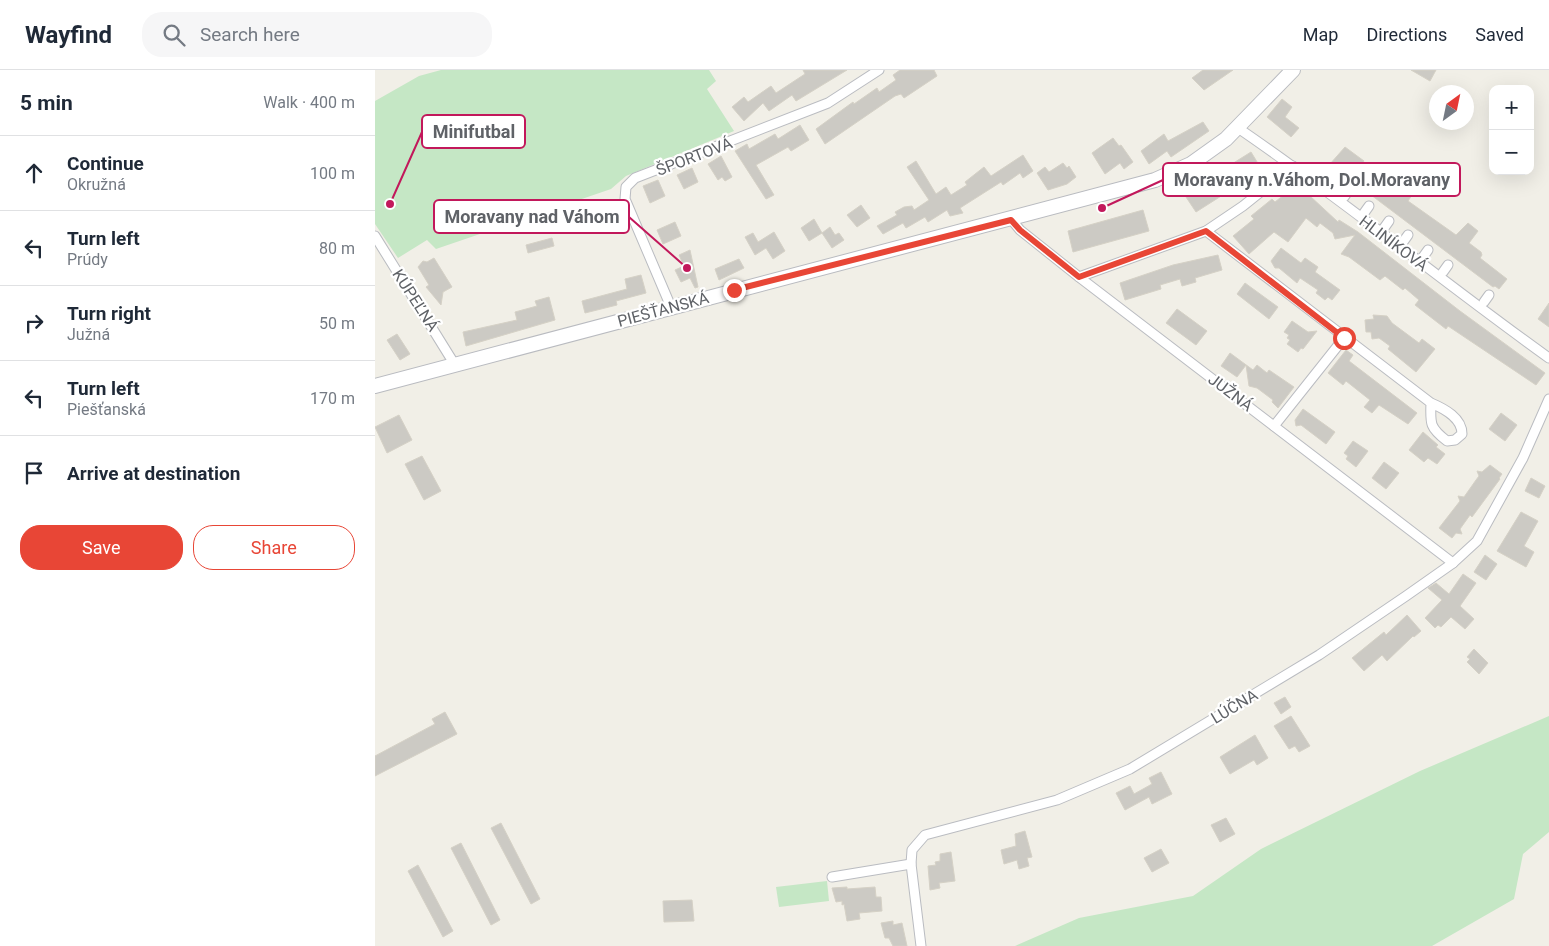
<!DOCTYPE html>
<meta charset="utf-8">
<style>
body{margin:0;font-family:Roboto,sans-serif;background:#f6f6f7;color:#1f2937}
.controls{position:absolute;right:15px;top:15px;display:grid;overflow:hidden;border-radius:10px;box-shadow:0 5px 20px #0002}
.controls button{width:45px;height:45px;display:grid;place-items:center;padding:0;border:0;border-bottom:1px solid #e0e1e3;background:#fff;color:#1f2937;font:25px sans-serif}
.compass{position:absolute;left:1054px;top:15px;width:45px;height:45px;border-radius:50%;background:#fff;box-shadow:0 5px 20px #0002;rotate:33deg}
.stop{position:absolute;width:15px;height:15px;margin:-11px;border:4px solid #e84636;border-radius:50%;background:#fff}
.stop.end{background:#e84636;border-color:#fff;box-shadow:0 1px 5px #0008}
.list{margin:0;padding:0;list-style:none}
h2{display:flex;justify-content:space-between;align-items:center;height:65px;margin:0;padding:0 20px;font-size:21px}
h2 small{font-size:16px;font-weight:400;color:#747a83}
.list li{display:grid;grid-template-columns:32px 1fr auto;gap:15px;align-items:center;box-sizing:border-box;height:75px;padding:0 20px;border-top:1px solid #e0e1e3}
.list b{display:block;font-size:19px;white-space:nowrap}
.list p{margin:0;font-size:16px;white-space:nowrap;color:#747a83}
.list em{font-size:16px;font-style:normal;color:#747a83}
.actions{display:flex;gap:10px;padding:15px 20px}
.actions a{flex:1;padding:11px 0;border:1px solid #e84636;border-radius:20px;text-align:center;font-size:18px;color:#e84636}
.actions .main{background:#e84636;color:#fff}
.icon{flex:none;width:28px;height:28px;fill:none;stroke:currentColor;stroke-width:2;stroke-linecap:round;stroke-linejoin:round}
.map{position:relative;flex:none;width:1174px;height:876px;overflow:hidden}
header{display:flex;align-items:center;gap:30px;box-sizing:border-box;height:70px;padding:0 25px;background:#fff;border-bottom:1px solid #e0e1e3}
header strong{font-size:24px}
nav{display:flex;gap:28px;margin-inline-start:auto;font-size:18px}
.search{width:350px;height:45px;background:#f6f6f7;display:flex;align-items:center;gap:12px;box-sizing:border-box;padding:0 18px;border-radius:20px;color:#747a83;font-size:19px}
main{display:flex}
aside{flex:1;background:#fff}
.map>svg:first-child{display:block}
</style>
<header>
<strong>Wayfind</strong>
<div class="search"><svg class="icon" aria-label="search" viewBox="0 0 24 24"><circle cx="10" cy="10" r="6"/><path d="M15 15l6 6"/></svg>Search here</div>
<nav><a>Map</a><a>Directions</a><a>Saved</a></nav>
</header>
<main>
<aside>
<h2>5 min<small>Walk · 400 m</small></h2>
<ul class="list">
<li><svg class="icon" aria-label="ahead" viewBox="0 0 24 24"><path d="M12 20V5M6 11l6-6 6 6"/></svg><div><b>Continue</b><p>Okružná</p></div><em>100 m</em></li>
<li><svg class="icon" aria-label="left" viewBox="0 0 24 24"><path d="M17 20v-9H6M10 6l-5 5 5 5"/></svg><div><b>Turn left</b><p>Prúdy</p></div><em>80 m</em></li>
<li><svg class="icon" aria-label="right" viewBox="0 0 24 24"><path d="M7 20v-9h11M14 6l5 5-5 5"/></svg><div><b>Turn right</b><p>Južná</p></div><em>50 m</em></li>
<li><svg class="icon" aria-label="left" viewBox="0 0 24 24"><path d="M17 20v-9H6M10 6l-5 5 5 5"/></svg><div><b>Turn left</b><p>Piešťanská</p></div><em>170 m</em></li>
<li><svg class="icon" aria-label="arrive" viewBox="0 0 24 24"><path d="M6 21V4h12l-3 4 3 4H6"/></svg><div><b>Arrive at destination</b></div></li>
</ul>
<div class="actions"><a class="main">Save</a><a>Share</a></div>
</aside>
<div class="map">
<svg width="1174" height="876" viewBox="0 0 1174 876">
<rect width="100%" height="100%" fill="#f1efe7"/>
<g fill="#c5e7c5">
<polygon points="66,0 334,0 341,11 332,19 359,61 251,106 236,119 61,179 52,170 23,188 0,154 0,31 44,6"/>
<polygon points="1174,646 1174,762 1148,784 1139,829 1057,876 640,876 704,848 818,826 886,779 1045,701"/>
<polygon points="452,811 454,831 404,837 401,817"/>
</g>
<g fill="#cccac4" stroke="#d5d1c6">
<polygon points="428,0 472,0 421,31 417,25 394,41 388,33 369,51 357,37 369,27 373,32 396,16 401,23 430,4"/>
<polygon points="525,0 559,0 562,6 529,28 526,24 520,26 450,74 441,59 478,32 479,34 502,18 504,22 521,10 518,5"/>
<polygon points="828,0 858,0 829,20 817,8"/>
<polygon points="1036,0 1061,0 1055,11"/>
<polygon points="907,29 917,37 910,47 924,58 916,67 892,47"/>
<polygon points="828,52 834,61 796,87 792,81 774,94 766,81 789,64 793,71"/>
<polygon points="425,55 434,70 416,81 413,77 381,95 399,125 391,129 360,81 372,74 374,79 400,64 403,69"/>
<polygon points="738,68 744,76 746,75 758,92 749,99 745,93 730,104 717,83"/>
<polygon points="970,77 989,91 986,95 1019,120 1036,99 1043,106 1040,110 1045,113 1033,131 1081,165 1093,153 1103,161 1094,173 1106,182 1107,185 1105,188 1132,209 1124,219 1120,216 1118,217 955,94"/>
<polygon points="876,82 887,100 821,142 809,124"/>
<polygon points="648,85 658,101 648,108 645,103 628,115 626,112 585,138 588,143 575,146 572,140 553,152 550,147 531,158 528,153 508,164 502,156 522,145 520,142 529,137 537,136 539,140 554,130 532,97 541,91 561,124 571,117 576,125 592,115 590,112 609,97 616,106"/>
<polygon points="346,86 357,107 350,111 347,107 343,110 333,94"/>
<polygon points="688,93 692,98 694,96 701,107 692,114 673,120 662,103 670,97 674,102"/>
<polygon points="317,98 323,112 309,119 302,105"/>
<polygon points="283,110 290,126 275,133 268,116"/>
<polygon points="925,112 936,124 935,126 963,152 964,150 983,162 1085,241 1170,303 1161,315 1073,256 1071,259 1040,235 1044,230 1030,218 1028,220 1010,206 1005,210 974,187 966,184 980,165 960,169 958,163 945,153 942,157 931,148 913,172 899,162 874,184 858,166 879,149 876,146 897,129 900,132"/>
<polygon points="486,135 495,148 482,157 472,145"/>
<polygon points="768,140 774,161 698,182 693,161"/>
<polygon points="439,149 447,163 434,171 426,158"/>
<polygon points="300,152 306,166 288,174 282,160"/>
<polygon points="455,157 460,165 464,163 469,170 457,178 447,163"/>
<polygon points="399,162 410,181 398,189 391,178 380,185 370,167 378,163 383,172"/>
<polygon points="177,168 179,176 153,183 151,175"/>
<polygon points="906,178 926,193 930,188 943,197 940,202 965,220 957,230 953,227 950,230 941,223 943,220 925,208 922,213 904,198 900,198 896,191"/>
<polygon points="315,180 323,217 320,218 315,208 306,212 300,200 309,196 304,185"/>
<polygon points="843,185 847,200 820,208 821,212 807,216 805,209 785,215 786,219 750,230 745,213 798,195"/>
<polygon points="59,188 77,217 68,222 66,235 51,217 54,215 43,197 48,191 52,192"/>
<polygon points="364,189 369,198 344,210 340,199"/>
<polygon points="266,205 271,223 241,231 242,235 210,243 207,231 252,219 250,209"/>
<polygon points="870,213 903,237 894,249 862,224"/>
<polygon points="174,227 180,250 91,276 88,262 142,250 140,242 162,236 160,231"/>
<polygon points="1174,233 1174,257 1163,249"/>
<polygon points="802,239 832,261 821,275 791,253"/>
<polygon points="998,245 1012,246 1017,253 1044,273 1047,269 1060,279 1041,302 1013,279 1015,276 1004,268 997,269 996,262 991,262 990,250 999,249"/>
<polygon points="917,251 933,262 942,261 928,279 926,278 923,282 912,274 915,270 912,268 914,265 909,262"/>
<polygon points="22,264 35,284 25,290 12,270"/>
<polygon points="971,280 978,285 974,291 1042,343 1033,354 1004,335 997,343 989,337 995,330 971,311 968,315 953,303"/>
<polygon points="855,283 878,300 882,295 892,303 894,300 919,317 903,338 897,332 898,330 882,318 874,316 871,295 862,307 846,296"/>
<polygon points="928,339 960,362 951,374 926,355 921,356 920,350"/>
<polygon points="1126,343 1142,355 1130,371 1114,359"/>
<polygon points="24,345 37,370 12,383 0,357"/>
<polygon points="1048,362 1063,375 1061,377 1070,384 1062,394 1053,388 1049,392 1034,380"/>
<polygon points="978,371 993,381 981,397 971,389 973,386 969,383"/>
<polygon points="47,386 66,421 49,430 30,394"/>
<polygon points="1009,392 1024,403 1011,419 997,408"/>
<polygon points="1115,395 1127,404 1124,408 1125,409 1097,447 1095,445 1085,459 1087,464 1081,463 1077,468 1064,458 1085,431 1083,426 1089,427 1101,410 1104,406 1102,401 1107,402"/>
<polygon points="1156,408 1170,416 1164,428 1150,421"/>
<polygon points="1146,442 1163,451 1149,476 1159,482 1151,497 1122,481"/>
<polygon points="1110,485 1122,494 1111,510 1099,502"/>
<polygon points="1088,504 1101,513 1085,536 1099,549 1090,559 1076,547 1066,557 1063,555 1060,558 1050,548 1067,530 1053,518 1061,513 1074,524"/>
<polygon points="1032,545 1046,561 1039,567 1038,566 1012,591 1007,585 989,601 977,588 1009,562 1011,565"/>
<polygon points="1099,579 1113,593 1104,604 1092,592 1095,589 1092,587"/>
<polygon points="910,627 916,637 906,644 899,633"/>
<polygon points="70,642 82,664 0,706 0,686 60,654 57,649"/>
<polygon points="916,646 935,676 924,682 920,676 914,679 899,656"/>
<polygon points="880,665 893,688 882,695 879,690 855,704 845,687"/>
<polygon points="786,702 797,724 777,734 774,727 750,740 741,723 755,716 759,724 777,714 774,708"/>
<polygon points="851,748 860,764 845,772 836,755"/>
<polygon points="126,753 165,829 156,834 116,758"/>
<polygon points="650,761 657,787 652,788 654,796 644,799 642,790 629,794 626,780 641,776 640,764"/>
<polygon points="86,773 125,850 116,855 76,778"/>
<polygon points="786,779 794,793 777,802 769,788"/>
<polygon points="576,782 580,811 564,813 565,818 555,820 553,796 561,795 560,792 565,791 565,784"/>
<polygon points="43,795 78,861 68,867 33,801"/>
<polygon points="472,817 472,819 500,817 501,827 506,827 507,841 484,843 485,849 472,851 469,834 467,835 467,831 461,832 457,818"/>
<polygon points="317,830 319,851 289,852 288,831"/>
<polygon points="518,851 518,855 527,853 532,876 518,876 514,868 510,868 506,853"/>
</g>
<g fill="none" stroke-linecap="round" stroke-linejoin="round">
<defs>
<g id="street">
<path d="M863,58C970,131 1069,213 1174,288"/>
<polyline points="946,111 951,104"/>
<polyline points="969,127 974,120"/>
<polyline points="989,143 994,136"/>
<polyline points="636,149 645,160 704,207 1078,493"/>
<polyline points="1009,158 1014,151"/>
<path d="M831,161L1056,333C1055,354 1055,358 1072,371L1080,370L1087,364C1087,348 1070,339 1056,333"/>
<polyline points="0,166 80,295"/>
<polyline points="1028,172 1033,165"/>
<polyline points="1048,187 1053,180"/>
<polyline points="1068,202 1073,195"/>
<polyline points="704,207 831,161 868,136 918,96"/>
<polyline points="1109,232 1114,225"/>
<polyline points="296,237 250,129 251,117 260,108 453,33 504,0"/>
<polyline points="899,356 969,268"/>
<polyline points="457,807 536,794"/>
<polyline points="546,876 536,794 537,780 550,765 682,730 755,699 944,585 1031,526 1078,493 1102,471 1148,388 1174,329"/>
</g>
<polyline id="secondary" points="0,316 780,110 816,94 851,69 918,0"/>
</defs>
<use href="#street" stroke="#babcc1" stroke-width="11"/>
<use href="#secondary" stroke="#b9bbc0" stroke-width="16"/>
<use href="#street" stroke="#fff" stroke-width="9"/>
<use href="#secondary" stroke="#fff" stroke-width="14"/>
</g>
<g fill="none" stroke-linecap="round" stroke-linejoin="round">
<polyline stroke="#e84636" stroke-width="6" points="359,220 636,150 645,160 704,207 831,161 969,268"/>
</g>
<g text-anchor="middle" stroke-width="4.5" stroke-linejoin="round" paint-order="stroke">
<g font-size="16" fill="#5f6267" stroke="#fff">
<text transform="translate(319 86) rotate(-21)" y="6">ŠPORTOVÁ</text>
<text transform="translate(1019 173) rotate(37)" y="6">HLINÍKOVÁ</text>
<text transform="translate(41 230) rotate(57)" y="6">KÚPEĽNÁ</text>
<text transform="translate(288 239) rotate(-15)" y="6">PIEŠŤANSKÁ</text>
<text transform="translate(856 322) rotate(37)" y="6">JUŽNÁ</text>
<text transform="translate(859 636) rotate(-31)" y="6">LÚČNA</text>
</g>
</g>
<path fill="none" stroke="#c2185b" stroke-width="2" d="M15 134L47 62M727 138L788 110M312 198L254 147"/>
<g fill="#c2185b" stroke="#fff" stroke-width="2">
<circle cx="15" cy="134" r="5"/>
<circle cx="727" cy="138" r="5"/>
<circle cx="312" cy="198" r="5"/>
</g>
<g fill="#fff" stroke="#c2185b" stroke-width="2">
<rect x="47" y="45" width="103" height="33" rx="5"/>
<rect x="788" y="93" width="297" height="33" rx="5"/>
<rect x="59" y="130" width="195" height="33" rx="5"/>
</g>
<g font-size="18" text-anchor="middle" font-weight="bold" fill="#5f6267">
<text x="99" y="68">Minifutbal</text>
<text x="937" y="116">Moravany n.Váhom, Dol.Moravany</text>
<text x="157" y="153">Moravany nad Váhom</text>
</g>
</svg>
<div class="controls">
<button>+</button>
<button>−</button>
</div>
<svg class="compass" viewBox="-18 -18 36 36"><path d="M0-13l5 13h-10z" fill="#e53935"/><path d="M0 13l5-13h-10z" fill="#747a83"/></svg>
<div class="stop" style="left:969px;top:268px"></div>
<div class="stop end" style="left:359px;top:220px"></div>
</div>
</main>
